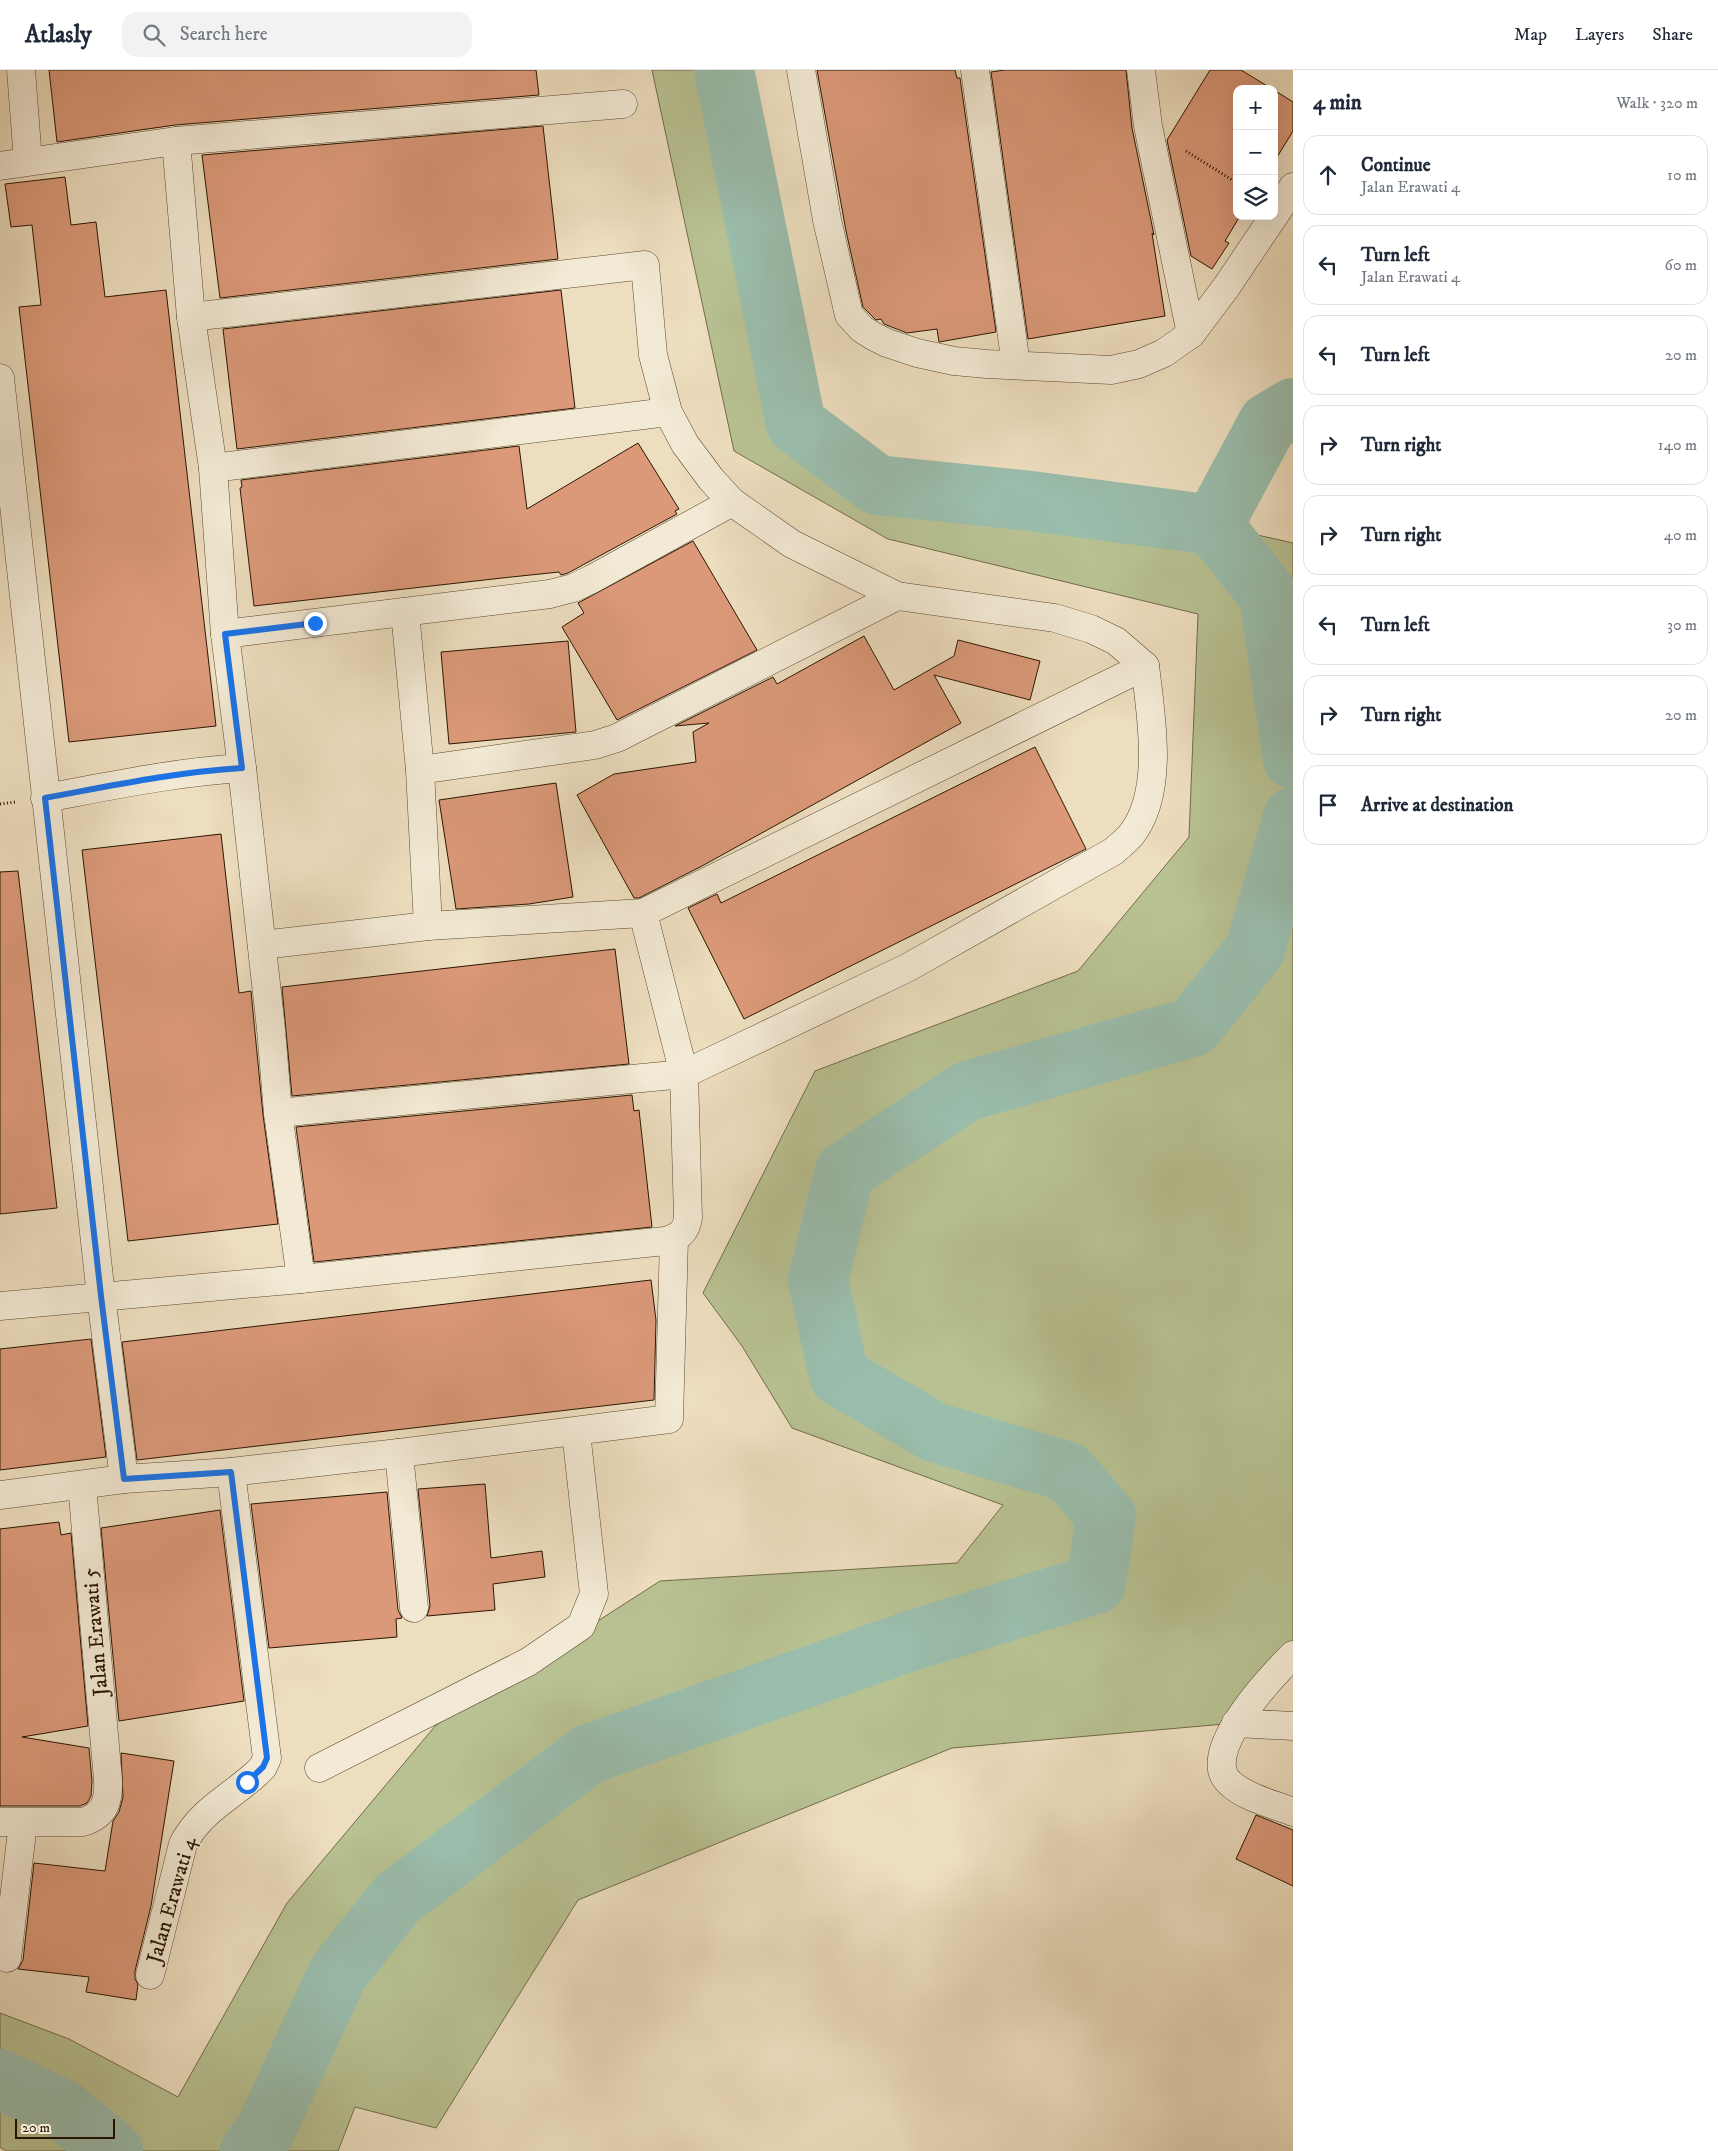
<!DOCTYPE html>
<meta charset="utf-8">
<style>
body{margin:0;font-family:"IM FELL DW Pica",serif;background:#f2f2f3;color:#1f2937}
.controls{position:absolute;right:15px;top:15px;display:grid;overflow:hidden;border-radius:10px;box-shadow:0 5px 20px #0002}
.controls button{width:45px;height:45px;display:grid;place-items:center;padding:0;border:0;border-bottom:1px solid #e0e1e3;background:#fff;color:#1f2937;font:25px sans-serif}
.scale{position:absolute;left:15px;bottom:12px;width:100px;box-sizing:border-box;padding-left:5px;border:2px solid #2a1600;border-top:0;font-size:14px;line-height:18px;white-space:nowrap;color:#2a1600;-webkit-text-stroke:4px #f3ead5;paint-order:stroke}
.stop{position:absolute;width:15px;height:15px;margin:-11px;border:4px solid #1a73e8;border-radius:50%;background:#fff}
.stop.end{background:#1a73e8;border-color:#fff;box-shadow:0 1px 5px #0008}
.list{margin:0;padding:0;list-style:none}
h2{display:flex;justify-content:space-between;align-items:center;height:65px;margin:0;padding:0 20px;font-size:21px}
h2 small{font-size:16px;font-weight:400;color:#747a83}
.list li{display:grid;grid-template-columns:32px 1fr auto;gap:15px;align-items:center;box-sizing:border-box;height:80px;margin:0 10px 10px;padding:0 10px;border:1px solid #e0e1e3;border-radius:15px}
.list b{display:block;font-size:19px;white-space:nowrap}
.list p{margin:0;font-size:16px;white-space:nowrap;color:#747a83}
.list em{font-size:16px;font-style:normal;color:#747a83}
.icon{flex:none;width:28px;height:28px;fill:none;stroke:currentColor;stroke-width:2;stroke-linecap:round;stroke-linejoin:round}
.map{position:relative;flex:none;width:1293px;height:2081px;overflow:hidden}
header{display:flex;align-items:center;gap:30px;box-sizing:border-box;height:70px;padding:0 25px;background:#fff;border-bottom:1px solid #e0e1e3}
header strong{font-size:24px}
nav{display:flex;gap:28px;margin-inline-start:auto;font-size:18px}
.search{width:350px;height:45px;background:#f2f2f3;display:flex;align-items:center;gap:12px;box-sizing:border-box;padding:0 18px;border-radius:15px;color:#747a83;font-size:19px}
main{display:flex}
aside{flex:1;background:#fff}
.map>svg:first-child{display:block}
</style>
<header>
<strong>Atlasly</strong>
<div class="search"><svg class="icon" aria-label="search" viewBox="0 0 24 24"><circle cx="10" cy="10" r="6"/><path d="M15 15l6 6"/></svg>Search here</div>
<nav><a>Map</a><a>Layers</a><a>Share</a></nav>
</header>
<main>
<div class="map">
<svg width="1293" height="2081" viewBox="0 0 1293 2081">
<rect width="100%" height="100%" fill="#eddebf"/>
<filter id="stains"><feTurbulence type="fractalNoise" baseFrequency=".004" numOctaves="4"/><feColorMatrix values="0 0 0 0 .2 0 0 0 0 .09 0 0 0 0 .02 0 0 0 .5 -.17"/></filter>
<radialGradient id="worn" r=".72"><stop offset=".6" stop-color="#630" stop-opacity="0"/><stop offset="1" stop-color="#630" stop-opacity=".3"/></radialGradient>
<polygon fill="#b8c192" stroke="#716c49" points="652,0 723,0 796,354 877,415 1033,422 1213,455 1293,473 1293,1585 1236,1653 952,1678 578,1830 436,2058 355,2037 338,2081 6,2081 0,2077 0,1943 69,1969 178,2027 287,1833 436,1655 660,1511 957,1493 1003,1435 792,1358 742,1276 703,1223 815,1001 1078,901 1189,767 1198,544 888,469 734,381"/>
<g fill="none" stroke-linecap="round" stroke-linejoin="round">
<g stroke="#9abdac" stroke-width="60">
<polyline points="724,0 796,354 877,415 1031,431 1213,455"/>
<polyline points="1293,338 1268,353 1213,455 1269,526 1293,689"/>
<polyline points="0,2009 65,2041 113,2081"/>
<polyline points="250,2081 265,2061 338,1903 397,1829 589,1684 913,1570 1096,1514 1106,1446 1068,1402 934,1362 839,1306 818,1210 845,1101 967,1021 1193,957 1255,880 1293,747"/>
</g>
</g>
<g fill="#db9979" stroke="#2a1600">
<polygon points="49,0 536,0 539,25 175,55 57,72"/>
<polygon points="817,0 955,0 957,8 960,8 996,262 939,272 937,259 907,263 884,254 881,249 876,250 863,237 846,161"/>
<polygon points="1005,0 1126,0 1132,58 1154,165 1152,163 1165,246 1028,269 991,2"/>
<polygon points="1210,0 1241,0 1272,19 1237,19 1237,146 1240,146 1225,171 1229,173 1212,199 1191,186 1167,70"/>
<polygon points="1274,20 1293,32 1293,61 1274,92"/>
<polygon points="543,56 558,189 220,228 202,85"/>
<polygon points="65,107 71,155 96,152 105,227 166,220 216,656 69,672 19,237 41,235 32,155 11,157 5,114"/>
<polygon points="561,220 575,338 237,379 223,259"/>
<polygon points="638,373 679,439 675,441 677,444 568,503 561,505 559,502 502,508 254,536 240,418 242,417 241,410 519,376 527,439"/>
<polygon points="693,471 757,580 617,650 562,557 584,543 578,533"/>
<polygon points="864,566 894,620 954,586 958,570 1040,591 1030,630 934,605 961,653 702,796 639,828 634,828 577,725 614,704 696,692 693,662 709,653 675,656 773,607 777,614"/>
<polygon points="568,571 576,662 449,674 441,582"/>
<polygon points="1035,677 1086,779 744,949 688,838 717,824 721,833"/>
<polygon points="556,713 573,827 529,834 456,839 439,730"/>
<polygon points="221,764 239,923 251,921 263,1045 278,1154 128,1171 82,780"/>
<polygon points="18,801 57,1138 0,1144 0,802"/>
<polygon points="615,879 629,994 292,1026 282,917"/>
<polygon points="632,1025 634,1041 639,1040 652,1157 314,1192 296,1057"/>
<polygon points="651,1210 656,1250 654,1330 137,1390 122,1272"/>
<polygon points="91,1269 106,1387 0,1400 0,1279"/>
<polygon points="485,1414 491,1488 542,1481 545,1507 493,1514 495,1540 427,1546 430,1536 418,1419"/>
<polygon points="387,1422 398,1540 402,1548 396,1549 397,1567 269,1578 251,1434"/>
<polygon points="220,1440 244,1631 119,1651 101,1458"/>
<polygon points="59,1452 61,1465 71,1463 88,1656 22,1667 89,1678 92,1711 91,1726 87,1733 80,1736 0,1736 0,1459"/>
<polygon points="121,1683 174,1691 151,1836 135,1901 135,1909 138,1914 136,1930 86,1922 89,1907 18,1899 23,1890 34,1793 105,1801 113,1751 119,1742 123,1727"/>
<polygon points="1256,1745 1293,1760 1293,1816 1236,1789"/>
</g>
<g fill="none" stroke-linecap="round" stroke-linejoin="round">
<defs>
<g id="minor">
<polyline points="21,0 28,91"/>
<polyline points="801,0 827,150 849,245 862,259 873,266 887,273 917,283 954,291 987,294 1111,300 1139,294 1164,283 1191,264 1227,216 1274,146"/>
<polyline points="975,0 1016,295"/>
<polyline points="1141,0 1148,56 1191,264"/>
<polyline points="176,71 191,247 213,398"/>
<polyline points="0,96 176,71 623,34"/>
<polyline points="1274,146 1293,117"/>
<path d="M191,247L645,195L653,285L668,342L685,374L711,409L732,432L792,474L897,526L1055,548L1091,559L1116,571L1145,596C1151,646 1165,722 1131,765C1126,771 1119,776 1114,781L907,898L684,1004L278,1043"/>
<polyline points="0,308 101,1226 124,1409"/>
<polyline points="405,542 420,700 428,856"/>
<polyline points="225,564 550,524 573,518 592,509 732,432"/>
<polyline points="242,698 271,959 278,1043 301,1209"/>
<polyline points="420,700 595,675 617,668 897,526"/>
<path d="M45,728C110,716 176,702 242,698L225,564L213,398L668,342"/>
<polyline points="262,875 428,856 643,843 1145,596"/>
<path d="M0,1236L301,1209L665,1171C679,1167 686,1162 688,1148L684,1004L643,843"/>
<polyline points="399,1383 414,1538"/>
<polyline points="0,1425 124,1409 231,1402 399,1383 669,1349 674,1169"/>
<path d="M1293,1585C1272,1606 1197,1684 1230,1713C1246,1728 1273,1734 1293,1742"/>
<polyline points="1236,1653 1293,1656"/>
<polyline points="319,1698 528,1592 581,1556 594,1524 576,1362"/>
<path d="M0,1752H83C105,1745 109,1731 108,1710L82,1415"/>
<polyline points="7,1888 23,1753"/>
<path d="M150,1905L183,1774C201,1740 230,1728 257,1703L263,1697L267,1688L231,1402"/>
</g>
</defs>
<use href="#minor" stroke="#5b4830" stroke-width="29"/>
<g stroke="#2a1600" stroke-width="3" stroke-dasharray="1 2.5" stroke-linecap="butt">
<polyline points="1186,81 1237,113"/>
<polyline points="0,734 15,732"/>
</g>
<use href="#minor" stroke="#f3ead5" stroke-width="28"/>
</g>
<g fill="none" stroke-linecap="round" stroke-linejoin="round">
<path stroke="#1a73e8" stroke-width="6" d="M247,1712L263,1697L267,1688L231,1402L124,1409L101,1226L45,728C110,716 176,702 242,698L225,564L315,553"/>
</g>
<g text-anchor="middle" stroke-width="4" stroke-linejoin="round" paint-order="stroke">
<g font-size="21" fill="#2a1600" stroke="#f3ead5">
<text transform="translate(95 1562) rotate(-95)" y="7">Jalan Erawati 5</text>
<text transform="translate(171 1830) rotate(-74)" y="7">Jalan Erawati 4</text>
</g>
</g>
<rect width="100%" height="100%" filter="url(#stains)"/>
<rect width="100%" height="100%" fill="url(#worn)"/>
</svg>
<div class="controls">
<button>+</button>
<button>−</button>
<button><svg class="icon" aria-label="layers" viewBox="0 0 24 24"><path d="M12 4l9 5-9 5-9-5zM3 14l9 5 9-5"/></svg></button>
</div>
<div class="scale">20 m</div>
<div class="stop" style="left:247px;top:1712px"></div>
<div class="stop end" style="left:315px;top:553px"></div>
</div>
<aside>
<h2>4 min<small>Walk · 320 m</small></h2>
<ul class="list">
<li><svg class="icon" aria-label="ahead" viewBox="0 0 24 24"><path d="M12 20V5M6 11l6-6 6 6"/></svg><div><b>Continue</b><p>Jalan Erawati 4</p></div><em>10 m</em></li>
<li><svg class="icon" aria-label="left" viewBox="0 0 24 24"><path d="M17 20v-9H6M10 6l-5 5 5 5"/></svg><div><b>Turn left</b><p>Jalan Erawati 4</p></div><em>60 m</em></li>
<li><svg class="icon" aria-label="left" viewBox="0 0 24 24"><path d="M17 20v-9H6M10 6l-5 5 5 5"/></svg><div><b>Turn left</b></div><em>20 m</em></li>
<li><svg class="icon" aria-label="right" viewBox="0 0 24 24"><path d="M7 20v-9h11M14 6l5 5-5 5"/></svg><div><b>Turn right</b></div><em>140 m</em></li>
<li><svg class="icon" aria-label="right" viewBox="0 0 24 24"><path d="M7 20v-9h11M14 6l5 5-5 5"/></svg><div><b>Turn right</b></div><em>40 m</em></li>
<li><svg class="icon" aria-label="left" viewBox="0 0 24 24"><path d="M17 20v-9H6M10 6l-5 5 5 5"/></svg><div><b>Turn left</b></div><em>30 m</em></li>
<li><svg class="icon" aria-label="right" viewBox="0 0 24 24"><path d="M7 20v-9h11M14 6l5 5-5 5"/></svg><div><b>Turn right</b></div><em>20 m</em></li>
<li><svg class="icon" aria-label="arrive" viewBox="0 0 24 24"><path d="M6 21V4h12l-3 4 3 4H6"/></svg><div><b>Arrive at destination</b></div></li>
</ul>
</aside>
</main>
